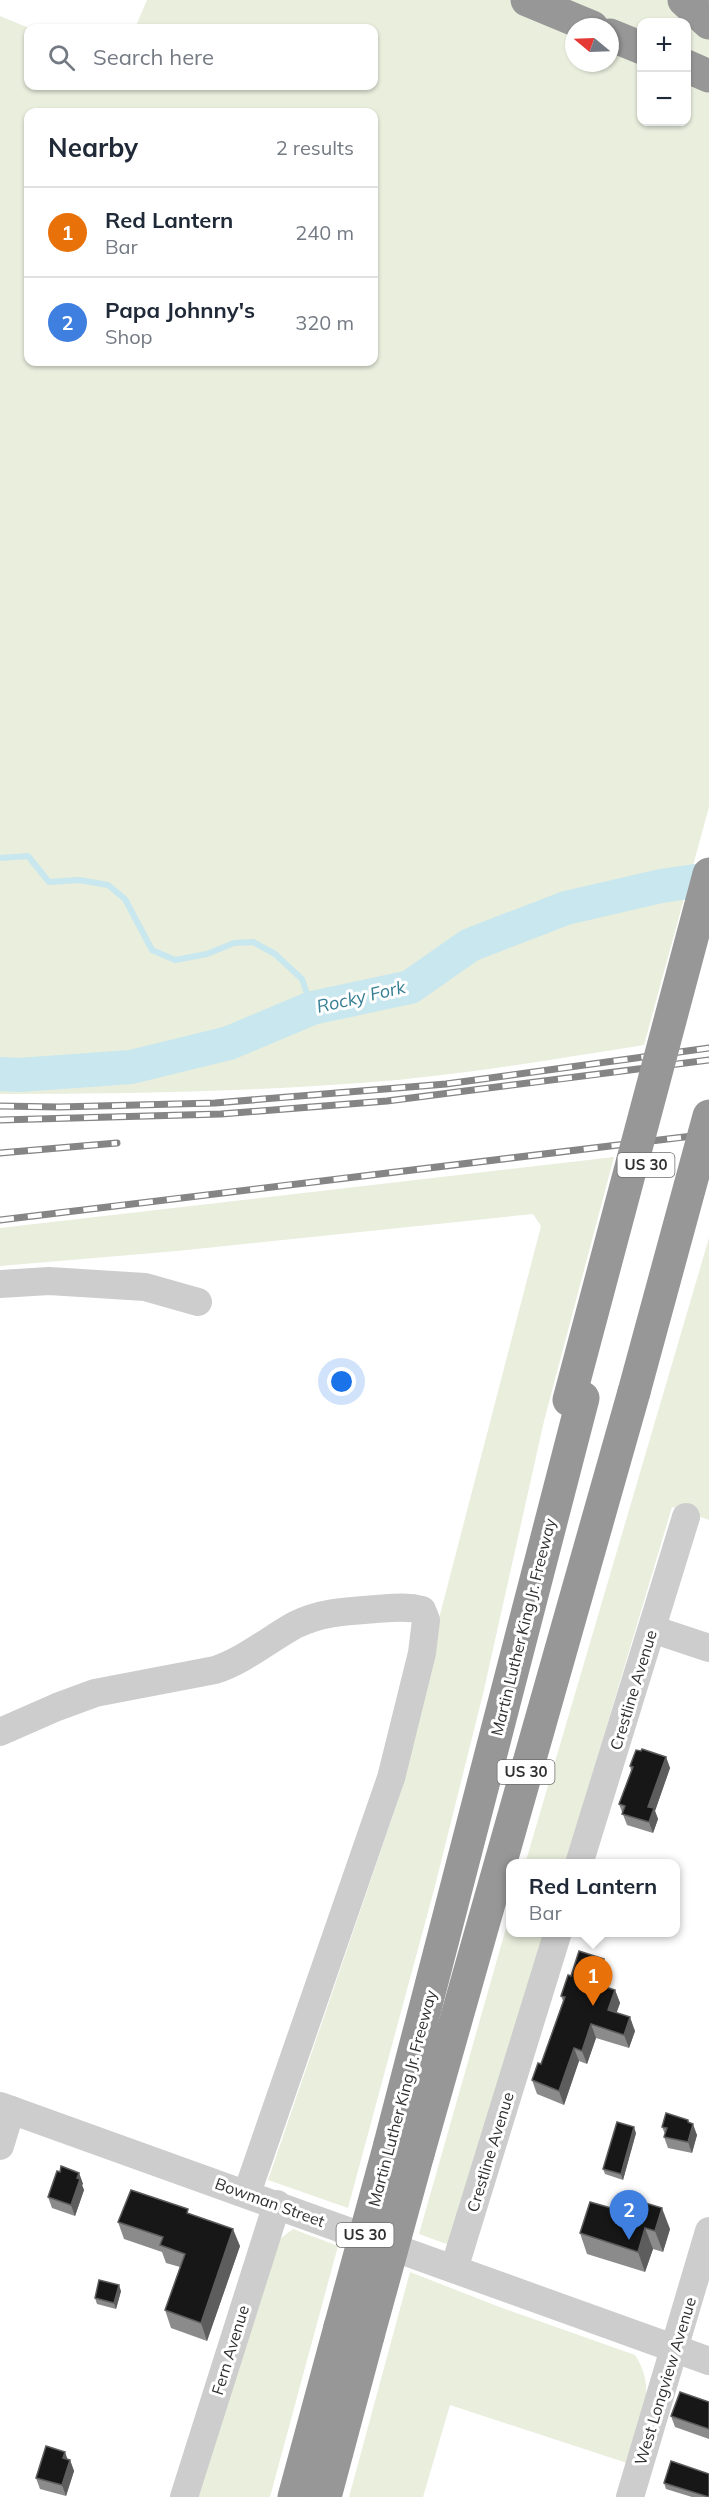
<!DOCTYPE html>
<meta charset="utf-8">
<style>
body{margin:0;font-family:Mulish,sans-serif;background:#f2f2f3;color:#1f2937}
.controls{position:absolute;right:18px;top:18px;display:grid;overflow:hidden;border-radius:12px;box-shadow:0 2px 4px #0004}
.controls button{width:54px;height:54px;display:grid;place-items:center;padding:0;border:0;border-bottom:2px solid #e0e1e3;background:#fff;color:#1f2937;font:30px sans-serif}
.compass{position:absolute;left:565px;top:18px;width:54px;height:54px;border-radius:50%;background:#fff;box-shadow:0 2px 4px #0004;rotate:289deg}
.you{position:absolute;left:342px;top:1382px;width:21px;height:21px;margin:-15px;border:4px solid #fff;border-radius:50%;background:#1a73e8;box-shadow:0 0 0 9px #1a73e833}
.badge{display:grid;place-items:center;width:39px;height:39px;border-radius:50%;background:#2563eb;color:#fff;font-size:20px;font-weight:700}
.pin{position:absolute;translate:-50% -50px;filter:drop-shadow(0 2px 3px #0008)}
.pin::after{content:'';position:absolute;top:32px;width:21px;height:18px;background:inherit;clip-path:polygon(0 0,100% 0,50% 100%)}
.popup{position:absolute;left:506px;top:1859px;width:174px;height:78px;box-sizing:border-box;display:grid;place-content:center;border-radius:12px;background:#fff;filter:drop-shadow(0 2px 4px #0005);font-size:20px;white-space:nowrap;color:#747a83}
.popup b{font-size:22px;color:#1f2937}
.popup::after{content:'';position:absolute;left:50%;top:100%;margin-left:-12px;border:12px solid transparent;border-top-color:#fff}
.list{margin:0;padding:0;list-style:none}
h2{display:flex;justify-content:space-between;align-items:center;height:78px;margin:0;padding:0 24px;font-size:26px}
h2 small{font-size:20px;font-weight:400;color:#747a83}
.list li{display:grid;grid-template-columns:39px 1fr auto;gap:18px;align-items:center;box-sizing:border-box;height:90px;padding:0 24px;border-top:2px solid #e0e1e3}
.list b{display:block;font-size:22px;white-space:nowrap}
.list p{margin:0;font-size:20px;white-space:nowrap;color:#747a83}
.list em{font-size:20px;font-style:normal;color:#747a83}
.icon{flex:none;width:33px;height:33px;fill:none;stroke:currentColor;stroke-width:2;stroke-linecap:round;stroke-linejoin:round}
.map{position:relative;flex:none;width:709px;height:2497px;overflow:hidden}
.search{position:absolute;background:#fff;box-shadow:0 2px 4px #0004;left:24px;top:24px;width:354px;height:66px;display:flex;align-items:center;gap:15px;box-sizing:border-box;padding:0 21px;border-radius:12px;color:#747a83;font-size:22px}
.panel{position:absolute;background:#fff;box-shadow:0 2px 4px #0004;left:24px;top:108px;width:354px;height:258px;border-radius:12px}
.map>svg:first-child{display:block}
</style>
<div class="map">
<svg width="709" height="2497" viewBox="0 0 709 2497">
<rect width="100%" height="100%" fill="#fff"/>
<g fill="#e9eedd" fill-rule="evenodd">
<path d="M147,0H709V807L644,1045C550,1060 455,1076 360,1083C240,1092 120,1094 0,1094V16L29,28L28,86H374V28H135ZM642,22H686V122H642ZM574,27H610V63H574ZM28,112H374V362H28Z"/>
<polygon points="614,1157 544,1421 483,1694 435,1886 348,2208 268,2180 403,1786 436,1630 541,1226 533,1214 177,1251 0,1266 0,1228"/>
<polygon points="709,1238 709,1520 672,1507 566,1863 525,1864"/>
<polygon points="510,1914 510,1932 545,1933 452,2246 419,2234"/>
<polygon points="293,2229 338,2246 270,2497 193,2497 276,2242"/>
<path d="M410,2272L502,2308L635,2355C659,2391 639,2425 627,2463L450,2405L423,2497H349Z"/>
</g>
<g fill="none" stroke-linecap="round" stroke-linejoin="round">
<polyline stroke="#c8e7ef" stroke-width="6" points="0,858 28,856 49,882 79,880 108,885 125,899 152,950 175,960 207,954 234,943 253,942 275,954 302,979 312,1008"/>
<polyline stroke="#c8e7ef" stroke-width="34" points="0,1074 19,1075 131,1067 229,1043 312,1008 410,987 470,945 566,908 661,886 709,879"/>
<g stroke="#cdcdcd" stroke-width="28">
<polyline points="0,1284 49,1281 145,1287 198,1302"/>
<polyline points="652,1629 709,1648"/>
<path d="M0,1732L57,1707L95,1693L215,1670C245,1660 268,1640 295,1625C321,1612 348,1611 376,1609C392,1608 407,1606 422,1610L426,1620L422,1653L391,1778L247,2193"/>
<polyline points="579,1864 686,1517"/>
<polyline points="0,2106 709,2361"/>
<polyline points="0,2146 11,2110"/>
<polyline points="454,2269 558,1932"/>
<polyline points="184,2497 277,2204"/>
<polyline points="630,2497 709,2231"/>
</g>
<g stroke="#979797" stroke-width="33">
<polyline points="527,0 592,27"/>
<polyline points="684,0 709,23"/>
<polyline points="610,35 642,48"/>
<polyline points="686,66 709,76"/>
<polyline points="390,2144 583,1398"/>
<polyline points="418,2154 634,1392"/>
<polyline points="294,2497 340,2327"/>
<polyline points="325,2497 368,2336"/>
</g>
<defs>
<g id="rail">
<polyline points="0,1106 59,1107 215,1103 446,1084 709,1048"/>
<polyline points="0,1120 221,1114 387,1101 709,1060"/>
<polyline points="0,1153 117,1143"/>
<polyline points="0,1220 709,1134"/>
</g>
</defs>
<use href="#rail" stroke="#858585" stroke-width="7"/>
<use href="#rail" stroke="#fff" stroke-width="4.5" stroke-dasharray="14" stroke-linecap="butt"/>
<g stroke="#979797" stroke-width="33">
<polyline points="634,1392 709,1116"/>
<polyline points="569,1400 709,874"/>
<polyline points="340,2327 390,2144"/>
<polyline points="368,2336 418,2154"/>
</g>
</g>
<g fill="#8b8b8b">
<polygon points="641,1751 666,1757 670,1768 655,1811 658,1819 653,1833 627,1825 619,1804 631,1771 630,1766"/>
<polygon points="604,1959 609,1973 604,1986 615,1990 620,2003 616,2013 635,2031 629,2048 596,2038 587,2064 579,2061 564,2105 537,2094 532,2080 541,2064 563,2001 561,1996 571,1976"/>
<polygon points="689,2123 697,2135 692,2153 668,2148 664,2137 665,2134 662,2127"/>
<polygon points="636,2133 623,2180 605,2174 603,2169"/>
<polygon points="60,2172 79,2173 83,2184 82,2185 84,2190 75,2216 52,2208 48,2197"/>
<polygon points="590,2202 670,2229 663,2252 653,2249 645,2272 587,2254 580,2233"/>
<polygon points="189,2213 240,2246 207,2341 171,2328 165,2310 180,2267 166,2263 162,2252 124,2239 118,2222"/>
<polygon points="121,2291 116,2309 97,2304 95,2298"/>
<polygon points="709,2402 709,2439 675,2427 671,2416"/>
<polygon points="68,2460 70,2460 74,2471 66,2496 40,2489 36,2478"/>
<polygon points="664,2483 709,2497 692,2497 666,2489"/>
</g>
<g fill="#5d5d5d">
<polygon points="666,1757 670,1768 655,1811 658,1819 653,1833 649,1822 648,1807"/>
<polygon points="604,1959 609,1973 601,1997 596,1984"/>
<polygon points="615,1990 620,2003 613,2023 608,2010"/>
<polygon points="630,2017 635,2031 629,2048 624,2035"/>
<polygon points="591,2024 596,2038 587,2064 582,2051"/>
<polygon points="574,2048 579,2061 564,2105 559,2091"/>
<polygon points="688,2120 692,2129 693,2124 697,2135 692,2153 688,2142"/>
<polygon points="634,2127 636,2133 623,2180 621,2174"/>
<polygon points="79,2173 83,2184 82,2185 84,2190 75,2216 71,2205"/>
<polygon points="662,2208 670,2229 663,2252 655,2231"/>
<polygon points="645,2228 653,2249 645,2272 638,2252"/>
<polygon points="233,2229 240,2246 207,2341 201,2323"/>
<polygon points="119,2285 121,2291 116,2309 114,2303"/>
<polygon points="65,2452 69,2463 70,2460 74,2471 66,2496 62,2485 63,2458"/>
</g>
<g fill="#171717" stroke="#5d5d5d" stroke-width="1.5">
<polygon points="642,1749 666,1757 648,1807 654,1808 649,1822 622,1814 625,1806 619,1804 633,1767 630,1766 636,1750 641,1751"/>
<polygon points="579,1951 604,1959 596,1984 615,1990 608,2010 630,2017 624,2035 591,2024 582,2051 574,2048 559,2091 532,2080 538,2063 541,2064 565,1997 561,1996 568,1975 571,1976"/>
<polygon points="666,2113 688,2120 688,2122 693,2124 688,2142 664,2137 667,2128 662,2127"/>
<polygon points="617,2122 634,2127 621,2174 603,2169"/>
<polygon points="61,2166 79,2173 77,2178 80,2179 71,2205 48,2197 57,2171 60,2172"/>
<polygon points="131,2190 188,2209 187,2213 233,2229 201,2323 165,2310 185,2254 160,2245 163,2237 118,2222"/>
<polygon points="622,2196 662,2208 655,2231 645,2228 638,2252 580,2233 590,2202 618,2210"/>
<polygon points="99,2280 119,2285 114,2303 95,2298"/>
<polygon points="680,2392 709,2402 709,2429 671,2416"/>
<polygon points="46,2446 65,2452 63,2458 70,2460 62,2485 36,2478"/>
<polygon points="671,2461 709,2474 709,2497 664,2483"/>
</g>
<g text-anchor="middle" stroke-width="6" stroke-linejoin="round" paint-order="stroke">
<g fill="#fff" stroke="#6e6e6e" stroke-width="1.5">
<rect x="617.5" y="1153" width="57" height="24" rx="4.5"/>
<rect x="497.5" y="1760" width="57" height="24" rx="4.5"/>
<rect x="336.5" y="2223" width="57" height="24" rx="4.5"/>
</g>
<g font-size="15" font-weight="bold" fill="#303030">
<text x="646" y="1170">US 30</text>
<text x="526" y="1777">US 30</text>
<text x="365" y="2240">US 30</text>
</g>
<g font-size="16" fill="#303030" stroke="#fff">
<text transform="translate(523 1627) rotate(-76)" y="6">Martin Luther King Jr. Freeway</text>
<text transform="translate(633 1690) rotate(-73)" y="6">Crestline Avenue</text>
<text transform="translate(402 2098) rotate(-75)" y="6">Martin Luther King Jr. Freeway</text>
<text transform="translate(490 2152) rotate(-73)" y="6">Crestline Avenue</text>
<text transform="translate(270 2202) rotate(20)" y="6">Bowman Street</text>
<text transform="translate(230 2350) rotate(-73)" y="6">Fern Avenue</text>
<text transform="translate(665 2381) rotate(-73)" y="6">West Longview Avenue</text>
</g>
<g font-size="18" font-style="italic" fill="#357e93" stroke="#fff">
<text transform="translate(361 997) rotate(-13)" y="6">Rocky Fork</text>
</g>
</g>
</svg>
<div class="controls">
<button>+</button>
<button>−</button>
</div>
<svg class="compass" viewBox="-18 -18 36 36"><path d="M0-13l5 13h-10z" fill="#e53935"/><path d="M0 13l5-13h-10z" fill="#747a83"/></svg>
<div class="you"></div>
<div class="pin badge" style="left:593px;top:2006px;background:#e8710a">1</div>
<div class="popup"><b>Red Lantern</b>Bar</div>
<div class="pin badge" style="left:629px;top:2240px;background:#3f7fe0">2</div>
<div class="search"><svg class="icon" aria-label="search" viewBox="0 0 24 24"><circle cx="10" cy="10" r="6"/><path d="M15 15l6 6"/></svg>Search here</div>
<section class="panel">
<h2>Nearby<small>2 results</small></h2>
<ul class="list">
<li><span class="badge" style="background:#e8710a">1</span><div><b>Red Lantern</b><p>Bar</p></div><em>240 m</em></li>
<li><span class="badge" style="background:#3f7fe0">2</span><div><b>Papa Johnny's</b><p>Shop</p></div><em>320 m</em></li>
</ul>
</section>
</div>
